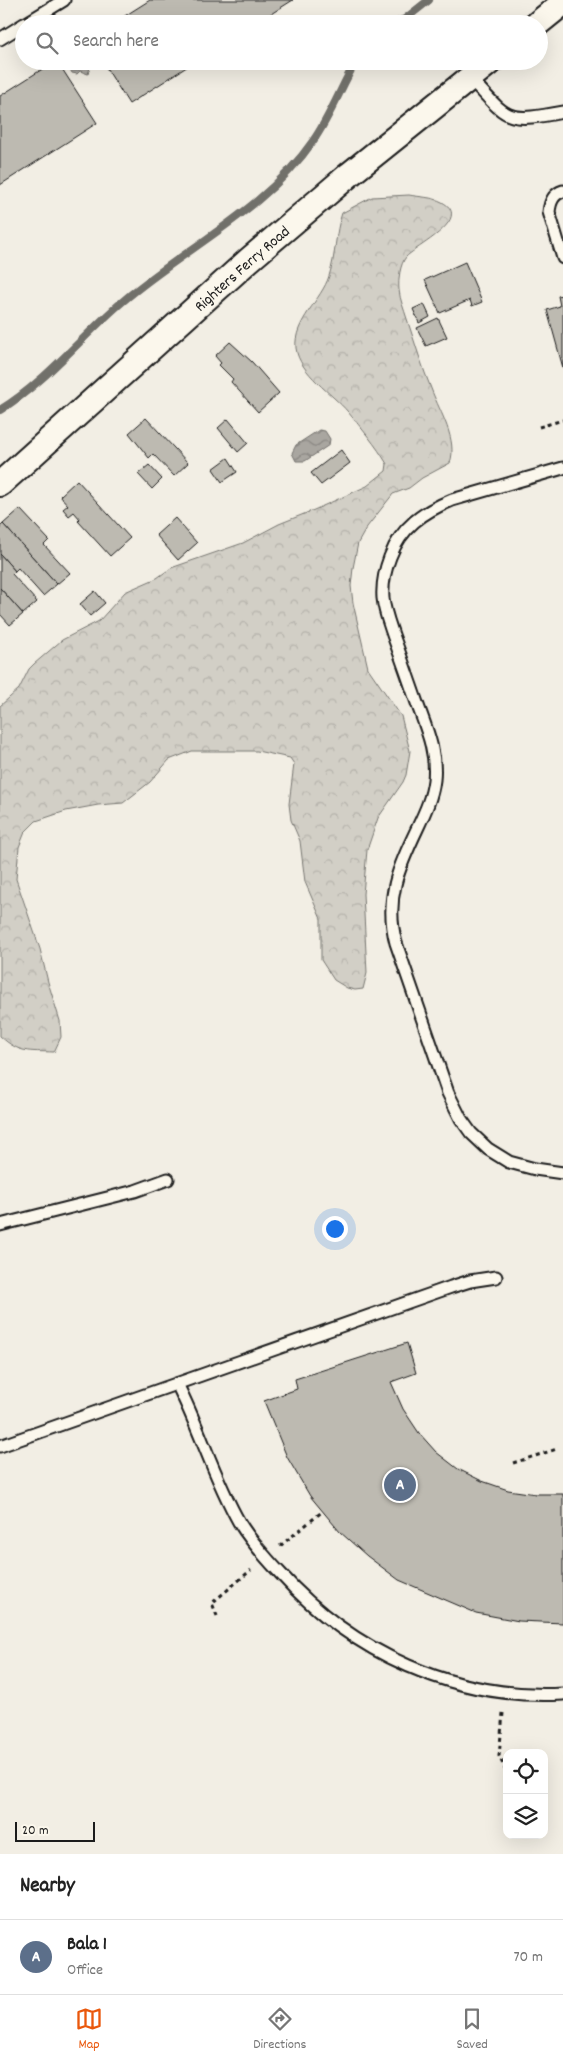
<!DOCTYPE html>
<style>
body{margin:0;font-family:Dekko,sans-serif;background:#f2f2f2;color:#222}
.controls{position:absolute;right:15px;bottom:15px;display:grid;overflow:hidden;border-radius:10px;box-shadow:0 5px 20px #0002}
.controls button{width:45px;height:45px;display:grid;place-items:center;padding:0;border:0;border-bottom:1px solid #e0e0e0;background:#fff;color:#222;font:25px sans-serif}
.scale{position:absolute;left:15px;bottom:12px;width:80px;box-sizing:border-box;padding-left:5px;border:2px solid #1c1c1c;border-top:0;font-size:14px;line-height:18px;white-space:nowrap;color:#1c1c1c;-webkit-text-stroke:4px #fbf7ec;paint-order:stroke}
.you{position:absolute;left:334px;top:1228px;width:18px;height:18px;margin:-12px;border:4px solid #fff;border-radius:50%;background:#1a73e8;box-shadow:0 0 0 8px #1a73e833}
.badge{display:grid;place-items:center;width:32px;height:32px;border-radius:50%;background:#ea580c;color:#fff;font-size:16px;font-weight:700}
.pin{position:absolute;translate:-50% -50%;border:2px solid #fff;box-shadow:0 1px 5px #0006}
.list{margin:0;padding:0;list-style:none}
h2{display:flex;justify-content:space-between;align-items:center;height:65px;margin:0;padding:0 20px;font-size:21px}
h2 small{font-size:16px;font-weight:400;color:#767676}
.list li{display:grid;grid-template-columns:32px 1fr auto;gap:15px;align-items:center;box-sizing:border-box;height:75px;padding:0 20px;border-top:1px solid #e0e0e0}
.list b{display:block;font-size:19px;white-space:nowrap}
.list p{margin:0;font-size:16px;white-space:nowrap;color:#767676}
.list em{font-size:16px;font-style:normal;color:#767676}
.icon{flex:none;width:28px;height:28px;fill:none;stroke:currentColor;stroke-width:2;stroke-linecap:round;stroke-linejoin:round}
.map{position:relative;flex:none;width:563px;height:1854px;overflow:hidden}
.search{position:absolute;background:#fff;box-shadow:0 5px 20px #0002;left:15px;right:15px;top:15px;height:55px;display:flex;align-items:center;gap:12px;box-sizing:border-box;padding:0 18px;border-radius:28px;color:#767676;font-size:19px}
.sheet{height:140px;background:#fff}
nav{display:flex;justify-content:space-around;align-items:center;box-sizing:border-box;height:70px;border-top:1px solid #e0e0e0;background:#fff;font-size:14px;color:#767676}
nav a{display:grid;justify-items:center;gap:2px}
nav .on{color:#ea580c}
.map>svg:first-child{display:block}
</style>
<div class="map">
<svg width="563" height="1854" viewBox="0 0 563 1854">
<defs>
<pattern id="forest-crowns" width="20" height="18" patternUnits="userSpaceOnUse" patternTransform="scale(1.25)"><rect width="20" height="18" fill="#d2cfc6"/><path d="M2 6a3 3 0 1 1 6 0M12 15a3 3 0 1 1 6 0" fill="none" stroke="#b4b1aa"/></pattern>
<pattern id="water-waves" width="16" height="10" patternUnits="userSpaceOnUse" patternTransform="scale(1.25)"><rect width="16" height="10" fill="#a9a6a0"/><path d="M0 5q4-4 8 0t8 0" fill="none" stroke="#898682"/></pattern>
</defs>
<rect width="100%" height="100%" fill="#f2eee4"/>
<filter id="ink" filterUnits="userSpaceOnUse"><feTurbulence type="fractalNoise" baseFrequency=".02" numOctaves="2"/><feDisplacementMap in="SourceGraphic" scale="10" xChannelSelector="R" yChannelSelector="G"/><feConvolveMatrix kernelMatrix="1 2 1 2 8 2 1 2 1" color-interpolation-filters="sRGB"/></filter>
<g filter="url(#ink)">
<path fill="url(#forest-crowns)" stroke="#777671" d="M409,195C419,197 433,197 442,202C474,219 416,246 406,257C400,264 398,280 399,290C400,300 404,309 407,319C415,343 422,367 432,391C440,412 458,440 450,463L422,478L409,488L393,494L367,527L358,543L353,568L351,586L353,603L368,668L401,716L410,751L406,775L403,782L378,818L367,850L363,894L367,973L363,989L355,990L347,988L334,980L321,960V919L305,882L300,841L291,820L289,804L294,764L290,758L257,751H192L169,760L150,782L123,803L98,805L66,811L36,821L25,832L19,847L16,879L40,949L48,982L60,1021L61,1037L54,1052C28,1051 20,1054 0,1036V706L19,689L29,669L34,664L62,640L99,621L125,592L157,578L171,568L243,543L279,524L314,510L367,486L386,471L387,464C376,445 362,429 348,412C333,394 299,373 296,348C293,322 322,299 329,276C336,255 335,233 342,213L372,197Z"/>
<g fill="url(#water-waves)" stroke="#716f6b">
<polygon points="65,61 85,61 90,68 88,74 80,71 77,74 72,73"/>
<polygon points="319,430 325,431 330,439 329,445 305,461 296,461 292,453 296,445"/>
</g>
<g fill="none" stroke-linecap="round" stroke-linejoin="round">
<g stroke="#716f6b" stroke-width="8">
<polyline points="393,24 405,19 429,0"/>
<path d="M0,410C47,381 81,337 122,302C183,249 266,210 313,141C330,117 341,87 356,61"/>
</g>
</g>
<g fill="#bdbab1" stroke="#1c1c1c">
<polygon points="150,0 293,0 255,24 112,24"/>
<polygon points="55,61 57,61 97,123 0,185 0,96"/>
<polygon points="102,61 196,61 129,104"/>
<polygon points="465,262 482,302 472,306 470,300 440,313 425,280"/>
<polygon points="563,295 563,368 547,310 560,306 558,296"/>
<polygon points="424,304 430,317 419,323 413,309"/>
<polygon points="438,318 447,337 426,346 417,328"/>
<polygon points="230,342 252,362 279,393 258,412 231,382 233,379 219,365 221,363 215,356"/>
<polygon points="146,418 188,463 174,476 153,454 149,458 129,433"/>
<polygon points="228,419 248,443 238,452 218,428"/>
<polygon points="341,450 350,463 321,485 311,473"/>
<polygon points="228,458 237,472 222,482 213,469"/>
<polygon points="149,465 162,479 152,489 138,474"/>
<polygon points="77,480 130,538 110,556 78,521 80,519 74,512 69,516 63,509 68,505 60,496"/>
<polygon points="20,509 49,540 44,545 70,573 57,584 3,524"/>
<polygon points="175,518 197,543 178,560 156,535"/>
<polygon points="3,524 57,584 43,596 18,568 15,571 0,554 0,527"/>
<polygon points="0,554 15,571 12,574 37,602 23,614 0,588"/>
<polygon points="0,588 23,614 10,625 0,614"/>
<polygon points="95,591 105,603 90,616 80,604"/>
<polygon points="407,1343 416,1373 391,1382 403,1409 419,1433 436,1452 458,1469 482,1481 508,1490 536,1494 563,1494 563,1623 519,1621 476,1613 399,1580 367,1556 340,1532 310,1496 287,1457 264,1401 297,1389 295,1379"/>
</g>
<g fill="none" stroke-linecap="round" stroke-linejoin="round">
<defs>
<g id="service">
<polyline points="25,24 64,0"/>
<polyline points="0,39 24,24"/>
<path d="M470,78C509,120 505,123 563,112"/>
<path d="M563,191C553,194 550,202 549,212L563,258"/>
<path d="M563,468L452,500C423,512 401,527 390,557C385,570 382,584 383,598C384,610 389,623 393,635C401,657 409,680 417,703C426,728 437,752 434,780C432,797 425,812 418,827C399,867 384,898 396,943L448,1093L461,1119L471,1133L488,1149L509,1162L535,1169L563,1173"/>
<polyline points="0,1225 135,1191 168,1179"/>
<path d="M177,1384C200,1429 214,1478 239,1522C250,1540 265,1557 280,1573C352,1653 455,1700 563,1694"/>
<polyline points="0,1446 451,1287 470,1281 496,1277"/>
</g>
<g id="minor">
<polyline points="537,24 563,3"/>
<path id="s1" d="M0,484L249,260L350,174L491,61"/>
</g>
</defs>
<use href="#service" stroke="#1c1c1c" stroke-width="15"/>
<use href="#minor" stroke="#1c1c1c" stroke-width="28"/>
<g stroke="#1c1c1c" stroke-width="3" stroke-dasharray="4 4" stroke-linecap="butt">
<polyline points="539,427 563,420"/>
<polyline points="513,1463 557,1449"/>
<polyline points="280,1546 323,1511"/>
<polyline points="217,1616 212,1603 251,1570"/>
<polyline points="503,1713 499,1756 506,1771"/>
</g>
<use href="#service" stroke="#fbf7ec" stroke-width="11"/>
<use href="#minor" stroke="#fbf7ec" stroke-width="24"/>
</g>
</g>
<g text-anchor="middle" stroke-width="5" stroke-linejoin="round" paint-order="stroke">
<g font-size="16" fill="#1c1c1c" stroke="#fbf7ec">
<text dy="6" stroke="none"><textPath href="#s1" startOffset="324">Righters Ferry Road</textPath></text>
</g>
</g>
</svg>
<div class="controls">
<button><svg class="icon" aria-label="locate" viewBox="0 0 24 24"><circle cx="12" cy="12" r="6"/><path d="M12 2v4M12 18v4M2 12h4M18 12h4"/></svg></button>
<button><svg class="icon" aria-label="layers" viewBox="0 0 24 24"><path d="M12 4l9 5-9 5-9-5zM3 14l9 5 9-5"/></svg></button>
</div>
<div class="scale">20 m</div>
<div class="you"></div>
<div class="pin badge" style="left:400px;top:1485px;background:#5c6f8a">A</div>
<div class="search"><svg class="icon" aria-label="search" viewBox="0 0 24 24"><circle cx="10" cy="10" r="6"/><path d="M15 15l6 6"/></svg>Search here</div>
</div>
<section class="sheet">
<h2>Nearby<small></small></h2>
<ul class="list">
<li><span class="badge" style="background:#5c6f8a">A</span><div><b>Bala 1</b><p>Office</p></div><em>70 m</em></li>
</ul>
</section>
<nav>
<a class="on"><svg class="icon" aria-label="map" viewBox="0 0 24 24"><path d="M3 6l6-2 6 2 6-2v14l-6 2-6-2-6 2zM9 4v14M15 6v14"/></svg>Map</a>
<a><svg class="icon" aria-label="directions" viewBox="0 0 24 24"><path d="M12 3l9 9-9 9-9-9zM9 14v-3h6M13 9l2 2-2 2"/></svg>Directions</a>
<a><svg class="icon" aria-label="saved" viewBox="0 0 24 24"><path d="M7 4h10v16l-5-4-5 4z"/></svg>Saved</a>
</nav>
